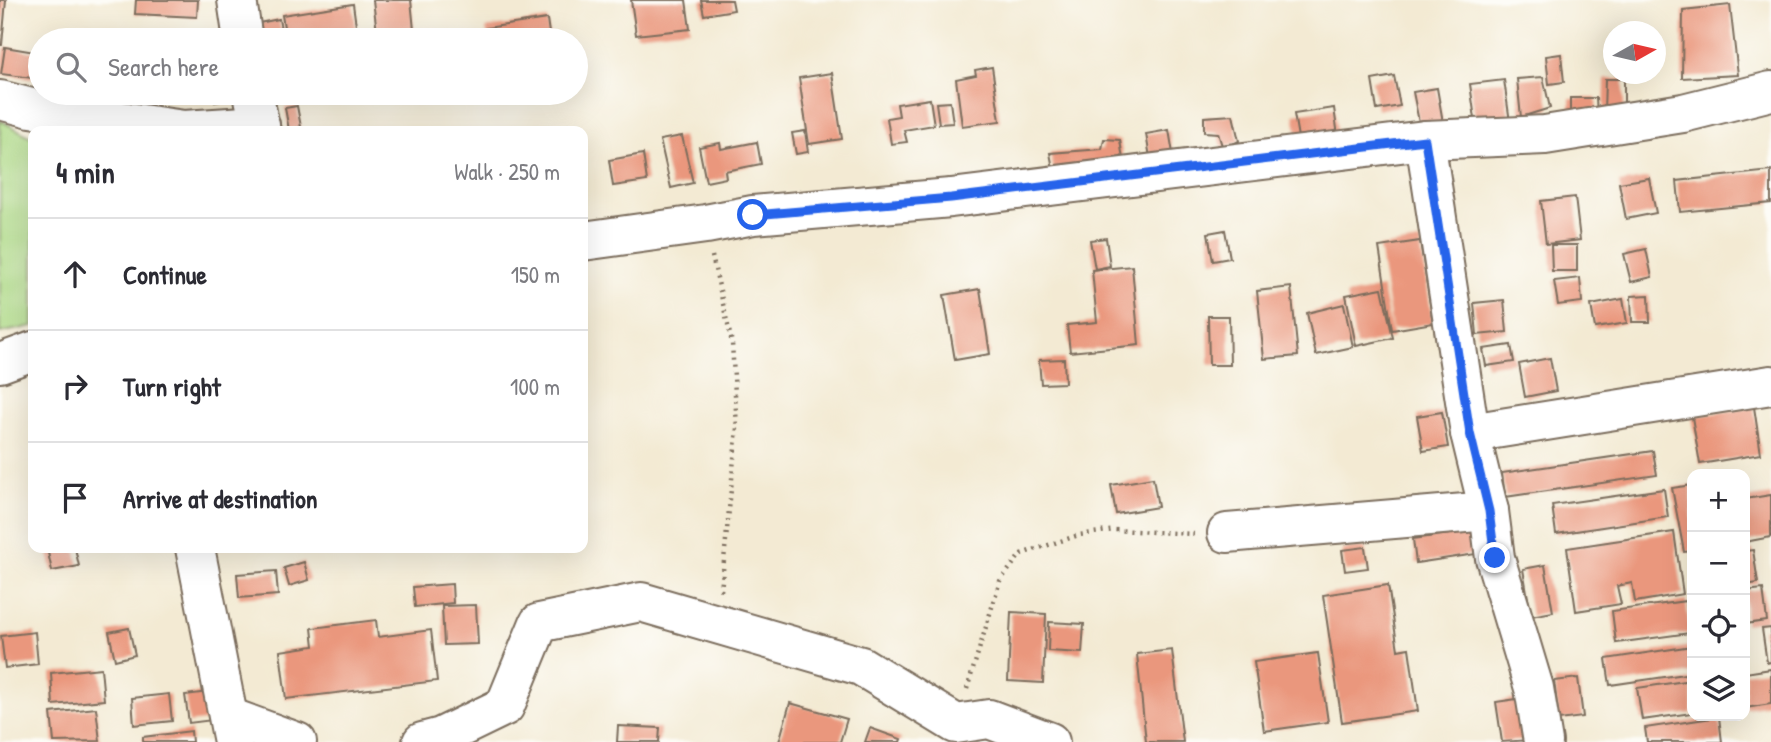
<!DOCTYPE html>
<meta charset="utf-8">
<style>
body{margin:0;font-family:"Patrick Hand",sans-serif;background:#f7f7f7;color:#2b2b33}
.controls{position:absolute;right:21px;bottom:21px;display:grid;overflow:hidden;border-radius:14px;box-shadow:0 7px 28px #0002}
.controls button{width:63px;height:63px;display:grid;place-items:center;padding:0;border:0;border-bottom:2px solid #e1e1e2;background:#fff;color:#2b2b33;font:35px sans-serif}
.compass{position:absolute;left:1603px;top:21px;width:63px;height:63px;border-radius:50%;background:#fff;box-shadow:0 7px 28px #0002;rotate:82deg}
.stop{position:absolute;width:21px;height:21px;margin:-16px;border:5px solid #2563eb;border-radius:50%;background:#fff}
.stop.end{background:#2563eb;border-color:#fff;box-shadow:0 2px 7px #0008}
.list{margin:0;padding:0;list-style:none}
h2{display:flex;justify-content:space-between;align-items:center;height:91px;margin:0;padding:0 28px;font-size:30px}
h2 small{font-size:23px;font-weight:400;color:#7c7c81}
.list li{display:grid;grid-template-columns:46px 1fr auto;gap:21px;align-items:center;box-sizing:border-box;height:112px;padding:0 28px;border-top:2px solid #e1e1e2}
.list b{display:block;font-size:26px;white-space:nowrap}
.list em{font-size:23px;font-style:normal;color:#7c7c81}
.icon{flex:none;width:38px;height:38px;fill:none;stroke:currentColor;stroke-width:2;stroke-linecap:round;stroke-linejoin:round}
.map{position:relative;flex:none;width:1771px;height:742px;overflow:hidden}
.search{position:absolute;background:#fff;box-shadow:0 7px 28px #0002;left:28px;top:28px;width:560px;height:77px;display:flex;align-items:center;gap:18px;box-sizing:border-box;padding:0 24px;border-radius:38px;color:#7c7c81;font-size:26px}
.panel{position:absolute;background:#fff;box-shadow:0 7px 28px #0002;left:28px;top:126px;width:560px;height:427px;border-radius:14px}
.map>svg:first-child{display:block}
</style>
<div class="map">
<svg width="1771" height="742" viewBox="0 0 1771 742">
<rect width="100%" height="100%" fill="#fdfcf7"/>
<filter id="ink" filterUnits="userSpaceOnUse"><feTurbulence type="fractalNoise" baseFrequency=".0143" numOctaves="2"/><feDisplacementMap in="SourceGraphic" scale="14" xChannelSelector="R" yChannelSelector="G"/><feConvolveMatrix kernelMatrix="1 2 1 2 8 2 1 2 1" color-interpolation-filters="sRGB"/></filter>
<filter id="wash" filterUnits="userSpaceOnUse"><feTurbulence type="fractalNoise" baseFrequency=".00686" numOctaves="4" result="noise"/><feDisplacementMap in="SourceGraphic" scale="28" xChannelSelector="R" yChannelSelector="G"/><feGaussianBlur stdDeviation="1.57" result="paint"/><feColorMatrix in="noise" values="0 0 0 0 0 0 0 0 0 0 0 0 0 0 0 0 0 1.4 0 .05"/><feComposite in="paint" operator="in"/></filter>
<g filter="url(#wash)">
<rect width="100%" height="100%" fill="#f3ead3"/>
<polygon fill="#add986" stroke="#748252" stroke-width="2" points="0,120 33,138 33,326 0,333"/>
<g id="blocks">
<g fill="#ea977d">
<polygon points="0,0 6,0 2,45 0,45"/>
<polygon points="136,0 198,0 197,17 135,14"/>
<polygon points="373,0 411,0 415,40 378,40"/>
<polygon points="631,0 686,0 690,29 636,35"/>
<polygon points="701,0 732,0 734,10 704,15"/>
<polygon points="353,4 358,40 286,40 282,15"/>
<polygon points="1730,5 1738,75 1682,78 1683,10"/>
<polygon points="279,19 283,40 257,40 254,24"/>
<polygon points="547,19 550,40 488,40 486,28"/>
<polygon points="5,47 35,52 32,78 1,74"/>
<polygon points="1561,54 1564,82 1549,84 1546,56"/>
<polygon points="992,67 1000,121 962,126 956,79 976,75 975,70"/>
<polygon points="832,73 842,139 809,144 799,78"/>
<polygon points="1394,76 1400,106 1377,110 1372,80"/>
<polygon points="1543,77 1550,108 1521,117 1517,79"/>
<polygon points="1605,79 1624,79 1624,113 1604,113"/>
<polygon points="1504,80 1510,122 1476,126 1470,84"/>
<polygon points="1437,88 1444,128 1421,132 1413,92"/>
<polygon points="213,93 230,93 231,99 215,102"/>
<polygon points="1570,98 1596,98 1597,116 1570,116"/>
<polygon points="930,99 934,125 904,130 907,142 891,144 887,118 899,116 897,104"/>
<polygon points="950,102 953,123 939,124 936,103"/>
<polygon points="297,106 301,127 289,130 285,108"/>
<polygon points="1334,108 1339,143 1300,149 1294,114"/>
<polygon points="1233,115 1239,141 1223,149 1218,133 1204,132 1204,117"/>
<polygon points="1169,130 1175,165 1152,169 1146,134"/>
<polygon points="805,131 808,152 796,154 792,133"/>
<polygon points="682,136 693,183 671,188 660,140"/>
<polygon points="1104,139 1120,140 1124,166 1055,179 1050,153 1102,149"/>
<polygon points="757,142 761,164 725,171 726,178 706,182 699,147 720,143 721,149"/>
<polygon points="643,154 647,181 613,186 609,160"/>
<polygon points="1771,171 1771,203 1680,212 1677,181"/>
<polygon points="1649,178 1656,213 1626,219 1619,183"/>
<polygon points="1575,197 1580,240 1546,244 1541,201"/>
<polygon points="1225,230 1230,258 1213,261 1208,233"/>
<polygon points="1106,238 1110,266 1095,269 1090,240"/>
<polygon points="1420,241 1433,323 1392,330 1379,247"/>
<polygon points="1551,245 1577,245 1577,271 1552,271"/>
<polygon points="1646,249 1652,277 1631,282 1624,254"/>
<polygon points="1132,266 1139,345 1070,352 1067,325 1097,322 1092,270"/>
<polygon points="1580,278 1582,302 1558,305 1554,281"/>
<polygon points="1291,287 1298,356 1264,359 1257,291"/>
<polygon points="1382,288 1393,338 1356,346 1346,295"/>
<polygon points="980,289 990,354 955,360 944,295"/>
<polygon points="1649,295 1650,322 1632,322 1631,296"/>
<polygon points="1623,299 1627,323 1595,328 1591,305"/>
<polygon points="1504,300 1507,332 1477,335 1474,303"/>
<polygon points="1344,304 1353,347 1316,355 1307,313"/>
<polygon points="1208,316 1229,316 1230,365 1209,365"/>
<polygon points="1511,345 1514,362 1486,366 1483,349"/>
<polygon points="1550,358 1556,391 1525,397 1519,364"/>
<polygon points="1064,359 1065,383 1041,384 1039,360"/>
<polygon points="1754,407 1761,454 1700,464 1692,417"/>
<polygon points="1442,412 1448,447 1423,451 1417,416"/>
<polygon points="1653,451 1657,475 1505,497 1502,473"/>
<polygon points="1153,478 1158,507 1116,514 1111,485"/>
<polygon points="1692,485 1692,551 1684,552 1672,488"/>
<polygon points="1664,489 1668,517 1556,534 1552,505"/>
<polygon points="1771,495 1771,537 1745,542 1745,499"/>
<polygon points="1472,531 1476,554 1416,563 1413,539"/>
<polygon points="1674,532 1683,594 1635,602 1632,583 1617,586 1621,604 1576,611 1567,548"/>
<polygon points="1365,547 1368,568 1345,571 1342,550"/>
<polygon points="47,548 75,548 79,566 52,571"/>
<polygon points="1753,550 1758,583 1745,585 1745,551"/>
<polygon points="304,562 309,580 289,586 284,568"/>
<polygon points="1545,565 1553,612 1531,616 1523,569"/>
<polygon points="276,571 278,595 239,598 237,574"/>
<polygon points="452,584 453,603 415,607 413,587"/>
<polygon points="1388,585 1398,650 1409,648 1418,711 1342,722 1323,595"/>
<polygon points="1763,589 1767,621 1745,624 1745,591"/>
<polygon points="1686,601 1690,633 1616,643 1612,611"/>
<polygon points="476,605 478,644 444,645 442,606"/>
<polygon points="1011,612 1046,614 1043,683 1008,681"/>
<polygon points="376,620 378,637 431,630 437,681 286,699 280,651 314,646 312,628"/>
<polygon points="1049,622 1084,624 1082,653 1048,651"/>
<polygon points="129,628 135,655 115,660 109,632"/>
<polygon points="1771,628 1771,662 1767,663 1762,629"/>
<polygon points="35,632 38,664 5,668 1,636"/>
<polygon points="1692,646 1692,673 1610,685 1606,659"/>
<polygon points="1172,650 1183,742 1146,742 1137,654"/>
<polygon points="1318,653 1328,722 1264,731 1254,662"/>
<polygon points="101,668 104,700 53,705 51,673"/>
<polygon points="1771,669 1771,704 1745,708 1745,673"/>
<polygon points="1578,678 1583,717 1559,720 1554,681"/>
<polygon points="1692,680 1692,713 1642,720 1637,688"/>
<polygon points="209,692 213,720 189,723 185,695"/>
<polygon points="169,694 172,721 134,725 132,698"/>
<polygon points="1524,698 1530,740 1502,742 1496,702"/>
<polygon points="790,703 847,719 840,742 779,742"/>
<polygon points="96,708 100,741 54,742 51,713"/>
<polygon points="1719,717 1722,742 1647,742 1645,728"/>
<polygon points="618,726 660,728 659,742 617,742"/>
<polygon points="870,728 901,739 900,742 865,742"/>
<polygon points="191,731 192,742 143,742 143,737"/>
</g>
</g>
</g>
<g filter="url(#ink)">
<use href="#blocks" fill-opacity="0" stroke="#7b6d5d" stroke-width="2"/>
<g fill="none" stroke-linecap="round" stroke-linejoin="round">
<defs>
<g id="minor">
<polyline points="237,0 243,40"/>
<polyline points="253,93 261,131"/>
<polyline points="0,100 31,108 184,130 260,125"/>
<polyline points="1425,140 1470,433 1489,511 1495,558 1534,688 1543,742"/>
<polyline points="583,241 706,224 753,215 951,198 1425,140 1545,135 1683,113 1771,91"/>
<polyline points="0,363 33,351"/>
<polyline points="1470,433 1771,385"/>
<polyline points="1227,533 1489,511"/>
<polyline points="195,548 233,742"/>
<polyline points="229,717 297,742"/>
<polyline points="422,742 441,737 505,706 539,623 641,602 861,666 956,724 989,719 1050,742"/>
</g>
</defs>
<use href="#minor" stroke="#7b6d5d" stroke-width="42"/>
<g stroke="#7b6d5d" stroke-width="4.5" stroke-dasharray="2 5" stroke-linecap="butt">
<polyline points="712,256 732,343 737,428 721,591"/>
<polyline points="967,689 1000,581 1021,554 1079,535 1115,530 1194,534"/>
</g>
<use href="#minor" stroke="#fff" stroke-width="38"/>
</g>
</g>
<g fill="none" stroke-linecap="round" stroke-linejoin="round" filter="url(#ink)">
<polyline stroke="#2563eb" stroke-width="9" points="753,215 951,198 1425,140 1470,433 1489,511 1495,558"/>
</g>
</svg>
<div class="controls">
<button>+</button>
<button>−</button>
<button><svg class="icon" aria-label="locate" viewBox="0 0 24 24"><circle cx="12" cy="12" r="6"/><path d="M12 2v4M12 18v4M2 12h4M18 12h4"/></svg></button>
<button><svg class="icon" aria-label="layers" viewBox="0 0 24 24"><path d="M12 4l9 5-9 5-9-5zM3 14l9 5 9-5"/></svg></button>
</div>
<svg class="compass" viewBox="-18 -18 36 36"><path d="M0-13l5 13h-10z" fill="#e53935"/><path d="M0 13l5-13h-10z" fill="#7c7c81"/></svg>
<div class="stop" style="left:753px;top:215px"></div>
<div class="stop end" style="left:1495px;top:558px"></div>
<div class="search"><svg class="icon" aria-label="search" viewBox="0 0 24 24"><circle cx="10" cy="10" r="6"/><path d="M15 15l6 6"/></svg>Search here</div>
<section class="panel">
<h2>4 min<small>Walk · 250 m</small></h2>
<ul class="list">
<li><svg class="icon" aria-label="ahead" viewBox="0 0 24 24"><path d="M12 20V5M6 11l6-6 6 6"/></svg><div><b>Continue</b></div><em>150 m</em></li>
<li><svg class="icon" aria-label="right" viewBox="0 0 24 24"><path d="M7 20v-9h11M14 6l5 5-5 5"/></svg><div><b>Turn right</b></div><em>100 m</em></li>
<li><svg class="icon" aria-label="arrive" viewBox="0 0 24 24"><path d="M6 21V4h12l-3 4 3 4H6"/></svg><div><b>Arrive at destination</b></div></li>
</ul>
</section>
</div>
